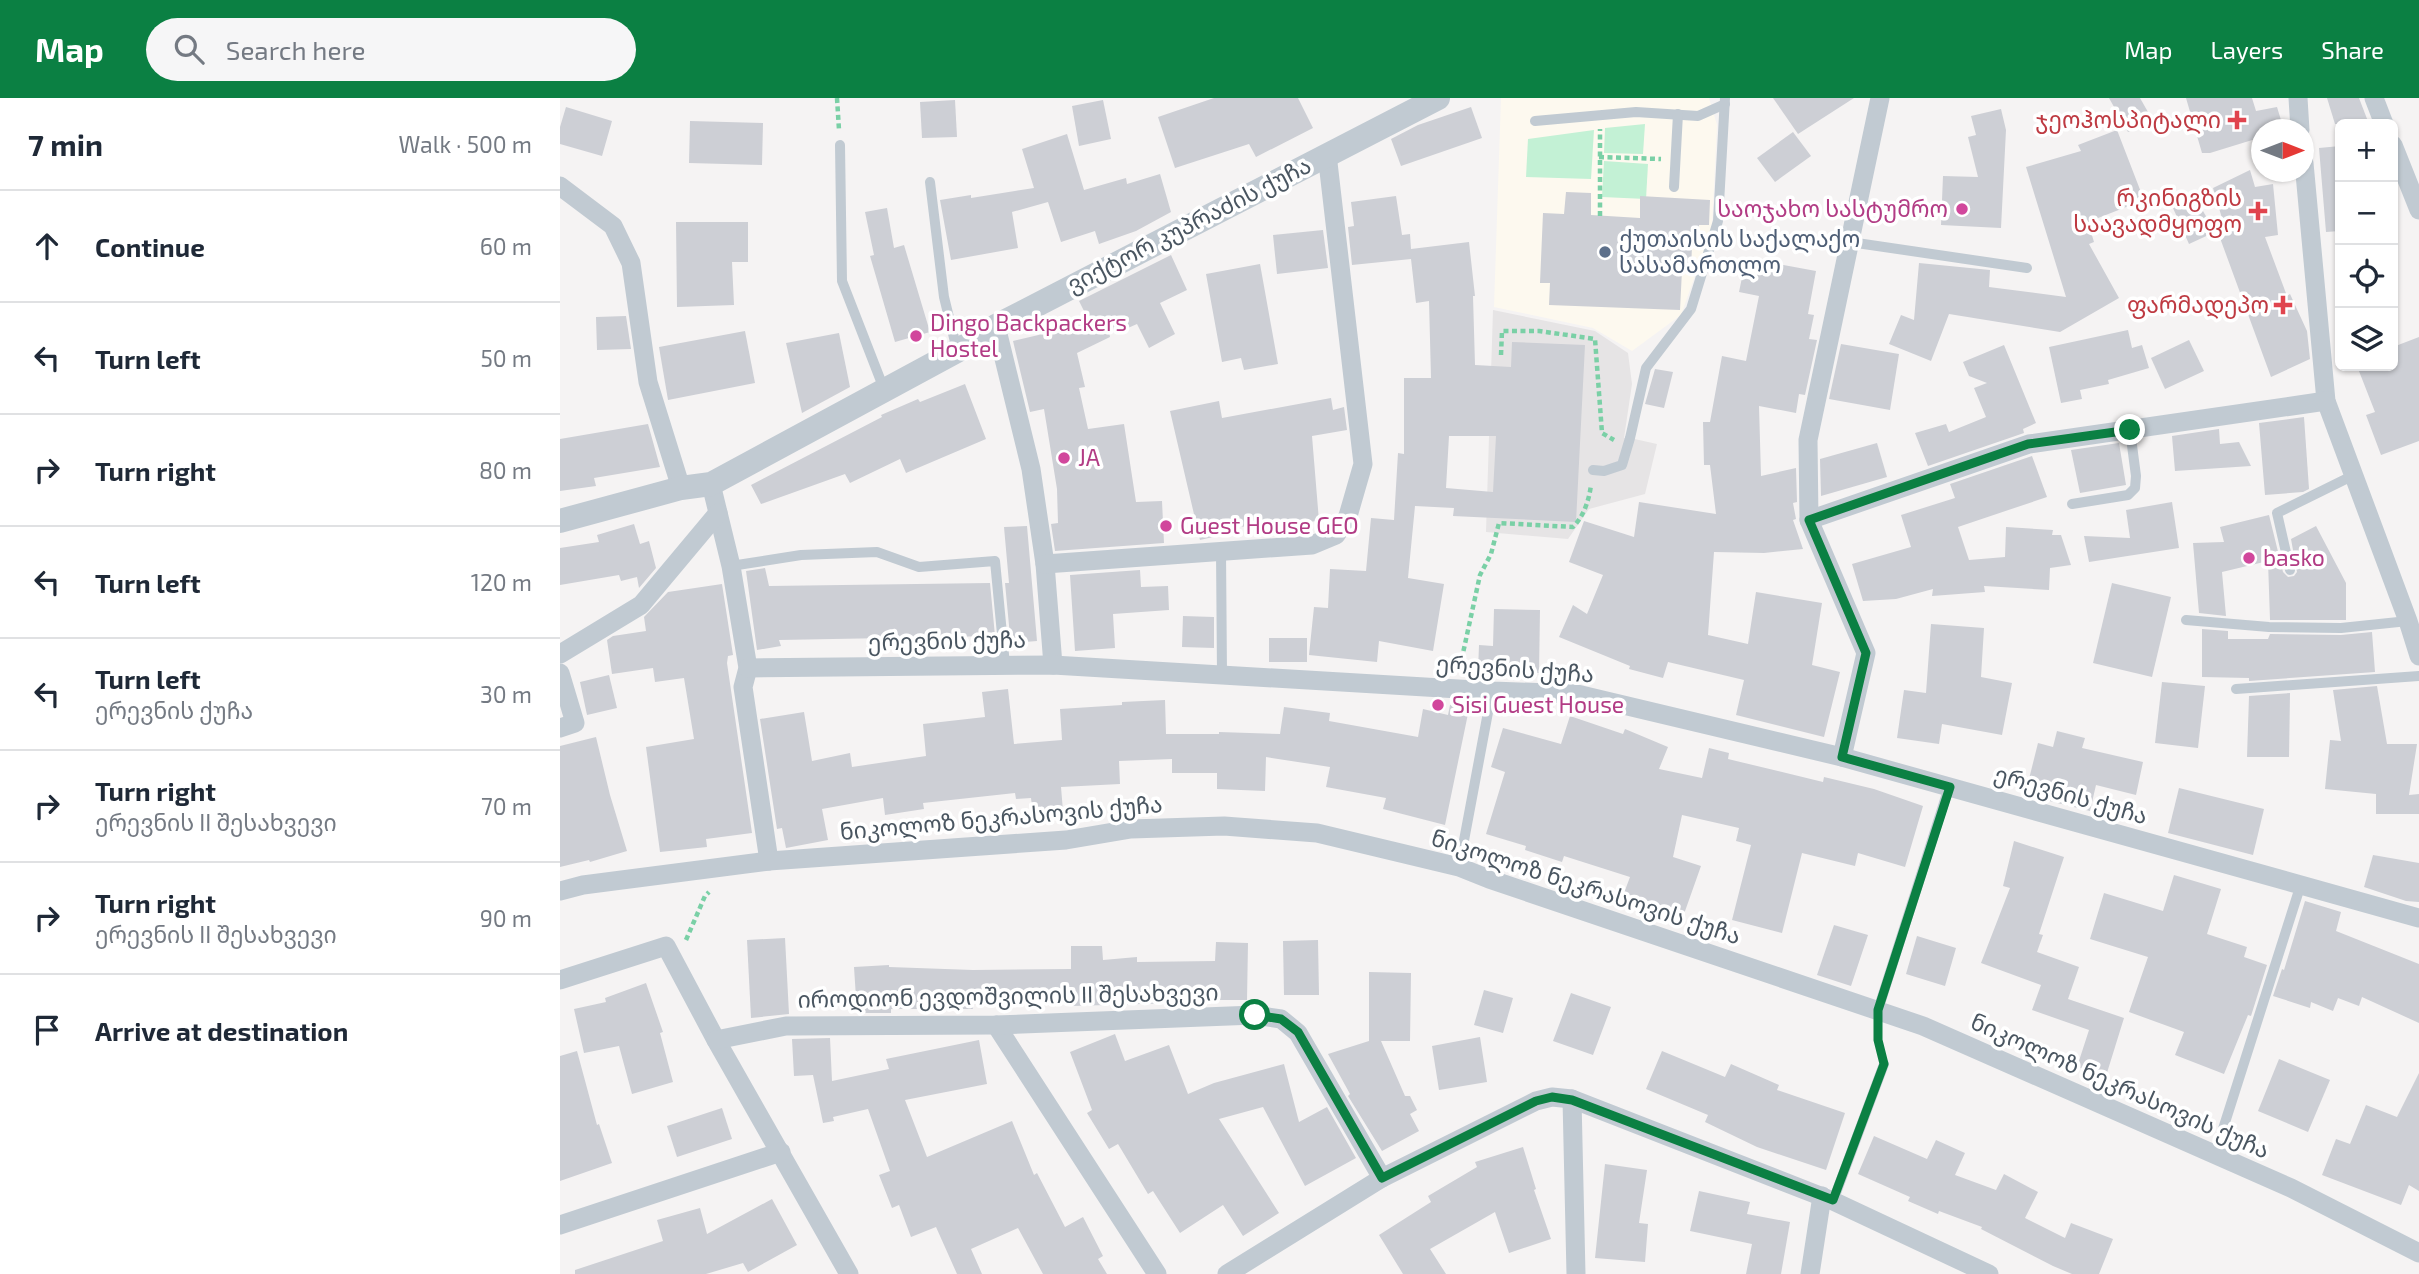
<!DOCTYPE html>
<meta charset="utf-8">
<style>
body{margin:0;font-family:"Exo 2","Noto Sans Georgian",sans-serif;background:#f6f6f7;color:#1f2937}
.controls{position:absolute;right:21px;top:21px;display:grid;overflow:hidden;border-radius:10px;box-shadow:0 2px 5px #0004}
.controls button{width:63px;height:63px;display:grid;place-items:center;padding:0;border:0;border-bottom:2px solid #e0e1e3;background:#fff;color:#1f2937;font:35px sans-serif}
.compass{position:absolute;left:1691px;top:21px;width:63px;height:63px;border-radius:50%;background:#fff;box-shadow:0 2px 5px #0004;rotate:90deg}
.stop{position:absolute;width:21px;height:21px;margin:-16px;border:5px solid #0b8043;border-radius:50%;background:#fff}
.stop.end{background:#0b8043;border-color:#fff;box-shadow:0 2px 7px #0008}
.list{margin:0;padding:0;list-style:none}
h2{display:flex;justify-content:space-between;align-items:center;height:91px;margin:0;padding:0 28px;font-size:30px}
h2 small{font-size:23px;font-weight:400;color:#747a83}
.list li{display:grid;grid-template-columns:46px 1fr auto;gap:21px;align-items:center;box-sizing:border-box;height:112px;padding:0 28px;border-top:2px solid #e0e1e3}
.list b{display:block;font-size:26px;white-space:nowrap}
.list p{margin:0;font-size:23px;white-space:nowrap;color:#747a83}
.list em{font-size:23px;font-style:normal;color:#747a83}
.icon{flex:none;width:38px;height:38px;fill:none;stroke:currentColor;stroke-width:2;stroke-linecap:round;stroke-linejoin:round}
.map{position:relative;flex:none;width:1859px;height:1176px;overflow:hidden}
header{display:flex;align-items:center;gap:42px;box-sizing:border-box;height:98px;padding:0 35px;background:#0b8043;color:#fff}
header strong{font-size:33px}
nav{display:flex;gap:38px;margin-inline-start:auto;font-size:24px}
.search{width:490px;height:63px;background:#f6f6f7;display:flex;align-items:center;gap:18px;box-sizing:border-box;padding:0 24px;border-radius:38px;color:#747a83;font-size:26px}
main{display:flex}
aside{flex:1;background:#fff}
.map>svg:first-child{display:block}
</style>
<header>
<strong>Map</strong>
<div class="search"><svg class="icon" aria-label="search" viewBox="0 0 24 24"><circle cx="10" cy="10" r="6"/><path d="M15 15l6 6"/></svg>Search here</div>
<nav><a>Map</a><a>Layers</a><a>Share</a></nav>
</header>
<main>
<aside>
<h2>7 min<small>Walk · 500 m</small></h2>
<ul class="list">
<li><svg class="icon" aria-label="ahead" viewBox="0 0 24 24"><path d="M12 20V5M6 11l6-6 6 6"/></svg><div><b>Continue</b></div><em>60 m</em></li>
<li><svg class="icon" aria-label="left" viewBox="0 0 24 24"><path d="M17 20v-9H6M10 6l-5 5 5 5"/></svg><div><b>Turn left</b></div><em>50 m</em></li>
<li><svg class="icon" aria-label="right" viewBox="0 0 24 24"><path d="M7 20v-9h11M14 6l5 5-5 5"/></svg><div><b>Turn right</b></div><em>80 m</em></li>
<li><svg class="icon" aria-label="left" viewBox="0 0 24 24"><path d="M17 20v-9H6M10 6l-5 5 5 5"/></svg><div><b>Turn left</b></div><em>120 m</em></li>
<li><svg class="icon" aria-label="left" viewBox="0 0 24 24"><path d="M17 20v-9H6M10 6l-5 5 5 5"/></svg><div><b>Turn left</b><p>ერევნის ქუჩა</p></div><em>30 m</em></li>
<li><svg class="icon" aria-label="right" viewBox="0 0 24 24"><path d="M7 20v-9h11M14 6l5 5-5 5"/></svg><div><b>Turn right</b><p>ერევნის II შესახვევი</p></div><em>70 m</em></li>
<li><svg class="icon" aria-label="right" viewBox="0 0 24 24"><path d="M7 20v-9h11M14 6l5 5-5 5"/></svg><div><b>Turn right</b><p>ერევნის II შესახვევი</p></div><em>90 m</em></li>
<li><svg class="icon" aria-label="arrive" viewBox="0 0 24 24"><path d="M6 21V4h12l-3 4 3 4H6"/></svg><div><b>Arrive at destination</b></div></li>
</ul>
</aside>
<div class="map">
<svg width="1859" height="1176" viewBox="0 0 1859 1176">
<rect width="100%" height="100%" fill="#f5f3f3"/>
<polygon fill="#fdf9ef" points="941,0 1149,0 1157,27 1152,130 1121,217 1072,253 1033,230 934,209"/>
<polygon fill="#e6e4e5" points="933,212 1035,233 1068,255 1072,286 1064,340 1070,340 1097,346 1085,396 1029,411 1008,441 926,434"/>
<g fill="#c3f1d5">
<polygon points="1085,26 1083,56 1044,55 1045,30"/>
<polygon points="1034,32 1031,81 966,79 968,41"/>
<polygon points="1044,63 1088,66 1086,101 1042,99"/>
</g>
<g fill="#cdcfd5" fill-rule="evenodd">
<polygon points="654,0 738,0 753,30 696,59 689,46 615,70 598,19"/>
<polygon points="1213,0 1294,0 1238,36"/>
<polygon points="1549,0 1580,0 1592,21 1568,34"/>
<polygon points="1626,0 1692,0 1696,13 1717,9 1724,32 1702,32 1702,39 1650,55 1642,55"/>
<polygon points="1767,0 1799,0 1809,26 1775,26"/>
<polygon points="395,2 397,39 362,40 360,4"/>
<polygon points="543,2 551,41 519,48 512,8"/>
<polygon points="6,9 52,23 42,58 0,46 0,29"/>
<polygon points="911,9 922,40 841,68 831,41 858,27"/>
<polygon points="1441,11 1446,32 1441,130 1381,127 1383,78 1418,79 1408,39 1416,37 1411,18"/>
<polygon points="130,23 203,25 202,67 129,65"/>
<polygon points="1557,32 1584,102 1528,124 1534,144 1529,146 1559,200 1500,234 1389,216 1371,263 1329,246 1341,217 1354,222 1359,165 1430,172 1429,189 1506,199 1466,69 1521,53 1518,47"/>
<polygon points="1233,34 1251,58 1215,84 1197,60"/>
<polygon points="507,36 524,92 566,80 567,86 600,76 611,114 576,133 539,146 535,133 501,144 488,104 452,114 458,150 391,162 380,102 411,97 411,100 474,90 462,51"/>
<polygon points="1780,48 1780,133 1766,134 1759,50"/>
<polygon points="1690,72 1695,89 1713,86 1718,137 1705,139 1727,198 1730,196 1747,233 1750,261 1711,279 1660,140 1667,137 1653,90"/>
<polygon points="1006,94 1031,95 1031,117 1080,120 1080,98 1150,102 1149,127 1139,127 1138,149 1132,148 1131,172 1122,172 1120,212 989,207 990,185 980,185 983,115 1004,116"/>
<path d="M836,98L842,137L850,136L851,151L909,144L915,198H913L915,267L951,269L952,244L1025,247L1016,424L893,418L894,410L855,408L848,480L884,486L873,553L819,543L817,564L749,557L754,509L768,510L770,471L806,473L811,420L834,422L838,355L844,356V280H871L869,203L856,205L851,161L792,167L788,129L794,128L791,104ZM889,338H936L933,394L886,390Z"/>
<polygon points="1635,99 1655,134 1629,146 1613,110"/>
<polygon points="327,110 334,150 344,147 370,234 335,244 310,158 314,157 305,114"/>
<polygon points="116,124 188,124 188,164 172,164 174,207 117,209"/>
<polygon points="763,132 768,170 717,176 713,137"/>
<polygon points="611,157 627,192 600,205 615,236 589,250 577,226 568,230 549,233 550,239 517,255 525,289 519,290 528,331 564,326 576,404 602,403 604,445 495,453 491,426 498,425 497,391 484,311 470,314 453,243 530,225 519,203"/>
<polygon points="1186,160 1256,173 1248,216 1254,217 1249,241 1257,242 1245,297 1239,296 1236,315 1199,308 1201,378 1236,370 1237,404 1233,405 1236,421 1233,422 1243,451 1204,455 1154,454 1148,537 1188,546 1196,494 1262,505 1252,567 1280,574 1264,639 1176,617 1184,582 1108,564 1103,580 1069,571 1070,568 999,539 1013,507 1027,516 1043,477 1009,464 1024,423 1074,439 1079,404 1156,416 1150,367 1144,367 1143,324 1150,324 1162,258 1186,263 1199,198 1179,194"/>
<polygon points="700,166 718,266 684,272 681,260 662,264 646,176"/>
<polygon points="66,218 71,251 37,252 36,219"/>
<polygon points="1568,232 1572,250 1582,247 1589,270 1548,282 1549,286 1520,292 1522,301 1501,305 1489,249"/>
<polygon points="185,233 195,285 108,302 99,249"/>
<polygon points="279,235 290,289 242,315 226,245"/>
<polygon points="1859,239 1859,343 1821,357 1806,317 1815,314 1797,268 1833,268 1833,249"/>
<polygon points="1629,242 1644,273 1605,291 1591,260"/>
<polygon points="1281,246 1339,256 1330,312 1269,301"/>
<polygon points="1444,247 1476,325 1463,331 1464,335 1368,368 1355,335 1386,326 1389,334 1426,319 1414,290 1427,285 1409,278 1403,264"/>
<polygon points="1095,271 1113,274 1104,310 1085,306"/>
<polygon points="405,286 426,341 346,375 340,361 290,385 285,376 201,406 191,387 322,319 321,317 358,301 360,304"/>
<polygon points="771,300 773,312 784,309 787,332 752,338 759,423 665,430 666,436 640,442 610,313 659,303 662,320"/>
<polygon points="1744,319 1749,391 1743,394 1705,397 1699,325"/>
<polygon points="88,326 100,369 34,380 36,388 0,393 0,341"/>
<polygon points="1659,331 1660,346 1679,344 1691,368 1615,373 1612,338"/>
<polygon points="1317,345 1327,379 1261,398 1260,361"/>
<polygon points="1559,345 1566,387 1520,395 1511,352"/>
<polygon points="1472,358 1487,399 1398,429 1409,462 1445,459 1446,429 1493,432 1492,437 1501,437 1511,467 1490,470 1489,492 1424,488 1425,494 1372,498 1373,491 1336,501 1303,503 1292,466 1351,449 1341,417 1395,400 1390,386"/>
<polygon points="1612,404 1619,450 1529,464 1524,438 1570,440 1566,412"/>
<polygon points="1709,417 1723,474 1728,479 1734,478 1737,474 1731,441 1756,428 1786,485 1786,522 1710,522 1708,463 1662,474 1666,518 1639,515 1633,445 1664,444 1660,429"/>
<polygon points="74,426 80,446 89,443 96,470 79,490 77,479 61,483 59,477 0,487 0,450 39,444 37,437"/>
<polygon points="467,428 477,543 454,545 453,538 450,538 445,485 449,485 444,429"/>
<polygon points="205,470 209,488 430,485 435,538 219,542 221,548 197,552 186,473"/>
<polygon points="580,472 581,489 608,488 609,512 553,516 555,550 515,553 510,477"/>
<polygon points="1552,485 1611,499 1592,579 1533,565"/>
<polygon points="162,486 173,557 168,558 167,565 192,735 146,741 147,749 100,754 86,649 134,641 124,580 95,584 93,570 52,576 47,542 53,538 86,533 84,519 108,494"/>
<polygon points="934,511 980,512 979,575 918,573 919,547 933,548"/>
<polygon points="623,518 654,519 654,550 622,549"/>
<polygon points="1371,526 1424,530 1421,579 1452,585 1442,637 1382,626 1379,646 1337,640 1344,592 1366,595"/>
<polygon points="1642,531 1668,533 1668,541 1708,541 1710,536 1781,537 1812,534 1815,574 1689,583 1689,580 1642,579"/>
<rect x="709" y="540" width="38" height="24"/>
<polygon points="49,577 57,610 27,617 20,584"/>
<polygon points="1602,584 1645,588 1638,650 1595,645"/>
<polygon points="1817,588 1827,646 1857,646 1849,697 1859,696 1859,716 1816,716 1816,696 1765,691 1770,642 1781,643 1773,592"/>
<polygon points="448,591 454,646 502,642 500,611 562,607 562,604 605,602 606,636 659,636 659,634 720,636 724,609 770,615 769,623 858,639 863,611 888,617 890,607 909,611 885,727 823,711 826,700 766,689 770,669 706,659 705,693 657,691 657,675 612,675 612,661 559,663 560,686 501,689 503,713 473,716 471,700 456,701 455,695 363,705 364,711 325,717 323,700 262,711 268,742 226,750 222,730 217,731 200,621 244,614 252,663 290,655 292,669 366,658 363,626 425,619 422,594"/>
<polygon points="1730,595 1729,659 1687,659 1689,598"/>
<polygon points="1010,618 1063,636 1065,631 1108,649 1099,671 1142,680 1149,650 1169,655 1168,661 1263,684 1264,679 1314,691 1363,708 1345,769 1298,755 1295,768 1242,755 1222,835 1172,822 1191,747 1176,743 1179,730 1122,717 1113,759 1141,768 1124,816 1064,795 1070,779 1004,758 1002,764 965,752 966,748 926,736 945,674 931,669 943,630 1001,646"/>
<polygon points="1497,633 1525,640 1522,650 1583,664 1576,697 1536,687 1530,713 1465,697 1478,645 1493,649"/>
<polygon points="36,639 50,697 67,753 30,764 29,762 0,769 0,648"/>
<polygon points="1619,690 1704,711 1693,757 1608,735"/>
<polygon points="1454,743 1504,759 1479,836 1483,837 1477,854 1519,869 1508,901 1564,920 1546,978 1517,969 1529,932 1472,912 1481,887 1421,865 1450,790 1443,788"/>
<polygon points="1813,757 1859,765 1859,804 1846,803 1804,789"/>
<polygon points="1614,777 1661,791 1647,836 1687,849 1684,859 1707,867 1691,918 1688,917 1664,976 1615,957 1624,934 1569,914 1588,859 1530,841 1544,795 1603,813"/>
<polygon points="1745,803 1781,814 1776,833 1859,866 1859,925 1802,899 1799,908 1778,900 1773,913 1751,904 1750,910 1713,898 1722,871 1724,872"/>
<polygon points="1274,827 1308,837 1291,888 1257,877"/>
<polygon points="1357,838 1396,850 1385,888 1346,876"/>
<polygon points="225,840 229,916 191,920 187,842"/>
<polygon points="758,842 759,897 724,897 723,843"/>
<polygon points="656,844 688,845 687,902 651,902 651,904 512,908 512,902 411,903 413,911 331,911 331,915 297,915 294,869 329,867 329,869 413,872 511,871 511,848 542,848 543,862 577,859 577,864 655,863"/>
<polygon points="809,874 851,875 850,943 821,943 845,998 850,998 857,1012 850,1016 859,1033 822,1053 788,998 790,996 768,956 809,943"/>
<polygon points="86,885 103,934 100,935 113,984 72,996 59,948 24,955 14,911 46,904 45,900"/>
<polygon points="924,892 953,900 943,935 914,927"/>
<polygon points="1011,895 1051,909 1033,957 993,943"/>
<polygon points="555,936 565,963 609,947 628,996 654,985 724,966 739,1024 767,1009 796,1060 745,1088 703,1009 659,1021 719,1115 683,1138 663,1107 620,1135 593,1093 588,1096 558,1046 549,1051 527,1015 532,1012 510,954"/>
<polygon points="920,939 927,984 879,992 872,948"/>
<polygon points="270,940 272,983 329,971 326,961 419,942 427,986 345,1002 367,1059 452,1023 474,1077 477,1075 505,1129 523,1119 543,1158 538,1161 547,1176 483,1176 458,1130 411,1151 422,1176 397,1176 376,1129 351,1139 339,1107 332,1110 319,1077 330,1073 308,1011 273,1019 274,1023 263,1025 253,977 234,978 232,941"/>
<polygon points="17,953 37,1027 39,1026 52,1065 0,1083 0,958"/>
<polygon points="1102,953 1165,979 1171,966 1219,987 1217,992 1285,1015 1266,1072 1197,1049 1145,1024 1148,1017 1086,991"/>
<polygon points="1719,961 1770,982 1748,1034 1698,1013"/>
<polygon points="1859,975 1859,1093 1849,1087 1841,1107 1762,1077 1776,1041 1790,1046 1806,1007 1837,1019"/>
<polygon points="162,1010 172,1041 117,1059 107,1028"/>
<polygon points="1314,1038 1367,1061 1376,1042 1405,1055 1395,1077 1436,1092 1444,1076 1478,1094 1465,1120 1505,1140 1511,1125 1553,1141 1539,1176 1512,1176 1493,1168 1421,1131 1422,1129 1379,1113 1378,1116 1348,1103 1350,1099 1298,1076"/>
<polygon points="963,1049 976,1091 974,1092 991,1141 949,1155 935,1114 870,1151 886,1176 843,1176 819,1137 871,1104 868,1098 917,1069 915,1064"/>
<polygon points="1045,1066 1087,1072 1079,1125 1088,1126 1085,1164 1035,1160"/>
<polygon points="1139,1093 1190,1104 1187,1116 1230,1124 1221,1176 1186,1176 1192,1146 1130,1133"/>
<polygon points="212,1101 237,1147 188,1174 183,1165 146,1176 15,1176 15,1172 103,1143 97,1122 140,1110 147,1136"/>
</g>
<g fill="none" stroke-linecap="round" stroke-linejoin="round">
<g stroke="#7ad0a6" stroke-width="4.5" stroke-dasharray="5 3.5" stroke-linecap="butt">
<polyline points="277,0 279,32"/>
<polyline points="1039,59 1101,61"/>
<polyline points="1040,118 1040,31"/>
<polyline points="941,257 942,233 979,233 1035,241 1042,335 1054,342"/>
<path d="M903,570V555L920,477L931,456L939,425L1013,429C1024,418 1029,402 1031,387"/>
<polyline points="126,842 145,798 149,794"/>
</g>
<g stroke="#c1cad2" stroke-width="10">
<polyline points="975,23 1076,14 1138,18 1165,6"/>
<polyline points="280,47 282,183 324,291"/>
<polyline points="370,84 384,199 397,252"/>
<polyline points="1114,89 1118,16"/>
<polyline points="1290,144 1467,170"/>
<polyline points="1033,372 1044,373 1062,367 1070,340 1086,270 1131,211 1158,123 1165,0"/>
<polyline points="1512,406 1568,397 1575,390 1576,378 1570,332"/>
<polyline points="661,453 662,577"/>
<polyline points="171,468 241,457 317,454 359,469 435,463 445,567"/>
<polyline points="1730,472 1717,415 1794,377"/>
<polyline points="1626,522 1709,529 1781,530 1848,523"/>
<polyline points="1676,591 1859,578"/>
<polyline points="899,769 932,593"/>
<polyline points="1318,912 1389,689"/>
<polyline points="1655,1056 1741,786"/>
<polyline points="1273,1103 1324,966"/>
</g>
<g stroke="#c1cad2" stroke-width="19">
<polyline points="1738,0 1740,32"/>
<polyline points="1814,0 1824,26"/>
<polyline points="1833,47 1859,112"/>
<polyline points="1744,65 1766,303 1848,523 1859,558"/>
<polyline points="0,88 53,128 71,165 88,284 121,390"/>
<polyline points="436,228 471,371 485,466 493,567"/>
<polyline points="151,386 171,468 188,570 183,589 209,763"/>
<polyline points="1249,422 1248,342 1320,0"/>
<polyline points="485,466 752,447 776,437 788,418 803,366 767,56"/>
<polyline points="0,556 81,507 158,415"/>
<polyline points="188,570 493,567 932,593 1017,596 1282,659 1859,820"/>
<polyline points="0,575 15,625 0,630"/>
<polyline points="1282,659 1306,555 1249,422 1469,346 1766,303"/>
<polyline points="0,793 23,787 209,763 506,742 571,731 664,728 757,735 899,769 929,781 1363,928 1731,1090 1859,1155"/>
<polyline points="0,882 106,848 156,942 289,1176"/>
<polyline points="436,927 597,1176"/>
<polyline points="156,942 226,928 436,927 695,917 721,921 738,935 822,1080"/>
<polyline points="1012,1001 1016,1176"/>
<polyline points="0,1127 221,1054"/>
<polyline points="667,1176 822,1080 976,1003 992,999 1012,1001 1273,1103 1429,1176"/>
<polyline points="1250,1176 1262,1098"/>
</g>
<polyline stroke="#c1cad2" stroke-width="24" points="0,423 121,390 151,386 397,253 436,228 878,0"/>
</g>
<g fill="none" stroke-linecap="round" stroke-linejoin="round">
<polyline stroke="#0b8043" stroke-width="9" points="695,917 721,921 738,934 822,1080 976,1003 992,999 1012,1002 1273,1102 1324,966 1318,942 1318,912 1390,689 1282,659 1306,555 1249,422 1468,346 1570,332"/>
</g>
<g fill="#e0444e" stroke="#fff" stroke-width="2.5">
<path d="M1673.5 11.5h7v7h7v7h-7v7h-7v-7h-7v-7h7z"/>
<path d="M1694.5 102.5h7v7h7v7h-7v7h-7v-7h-7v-7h7z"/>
<path d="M1719.5 196.5h7v7h7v7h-7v7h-7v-7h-7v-7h7z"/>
</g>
<g fill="#d1479c" stroke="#fff" stroke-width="2.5">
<circle cx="1402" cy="111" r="7"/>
<circle cx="356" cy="238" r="7"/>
<circle cx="504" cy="360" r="7"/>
<circle cx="606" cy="428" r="7"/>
<circle cx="1689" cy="460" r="7"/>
<circle cx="878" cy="607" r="7"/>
</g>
<circle fill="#5c6f8a" stroke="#fff" stroke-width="2.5" cx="1045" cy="154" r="7"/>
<g text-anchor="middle" stroke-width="7" stroke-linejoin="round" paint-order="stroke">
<g font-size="23" fill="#be3a42" stroke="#fff" text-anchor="end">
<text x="1661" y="30">ჯეოჰოსპიტალი</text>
<text x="1682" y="108">რკინიგზის<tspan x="1682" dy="26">საავადმყოფო</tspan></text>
<text x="1709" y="215">ფარმადეპო</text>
</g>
<g font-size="23" fill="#b23c85" stroke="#fff" text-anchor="start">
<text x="1388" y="119" text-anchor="end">საოჯახო სასტუმრო</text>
<text x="370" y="233">Dingo Backpackers<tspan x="370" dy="26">Hostel</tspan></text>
<text x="518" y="368">JA</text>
<text x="620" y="436">Guest House GEO</text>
<text x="1703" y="468">basko</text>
<text x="892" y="615">Sisi Guest House</text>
</g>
<g font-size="23" fill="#4a5661" stroke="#fff">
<text transform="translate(629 127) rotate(-27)" y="8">ვიქტორ კუპრაძის ქუჩა</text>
<text transform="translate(387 543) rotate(-1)" y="8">ერევნის ქუჩა</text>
<text transform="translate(955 571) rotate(4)" y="8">ერევნის ქუჩა</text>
<text transform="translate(1511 697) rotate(16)" y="8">ერევნის ქუჩა</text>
<text transform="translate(441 720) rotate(-5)" y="8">ნიკოლოზ ნეკრასოვის ქუჩა</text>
<text transform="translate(1026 789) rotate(18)" y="8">ნიკოლოზ ნეკრასოვის ქუჩა</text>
<text transform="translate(448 898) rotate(-1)" y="8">იროდიონ ევდოშვილის II შესახვევი</text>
<text transform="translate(1560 988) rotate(24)" y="8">ნიკოლოზ ნეკრასოვის ქუჩა</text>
</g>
<g font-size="23" fill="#4e5e75" stroke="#fff" text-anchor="start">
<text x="1059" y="149">ქუთაისის საქალაქო<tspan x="1059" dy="26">სასამართლო</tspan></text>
</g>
</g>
</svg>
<div class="controls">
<button>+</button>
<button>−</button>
<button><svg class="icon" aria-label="locate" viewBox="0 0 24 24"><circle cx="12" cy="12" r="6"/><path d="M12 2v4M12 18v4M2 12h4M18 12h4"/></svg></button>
<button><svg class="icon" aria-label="layers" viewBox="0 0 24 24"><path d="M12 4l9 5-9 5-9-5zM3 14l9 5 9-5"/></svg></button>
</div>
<svg class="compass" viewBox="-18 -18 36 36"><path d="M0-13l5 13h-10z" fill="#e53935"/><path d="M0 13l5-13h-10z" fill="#747a83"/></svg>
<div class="stop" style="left:695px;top:917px"></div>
<div class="stop end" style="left:1570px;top:332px"></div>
</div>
</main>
